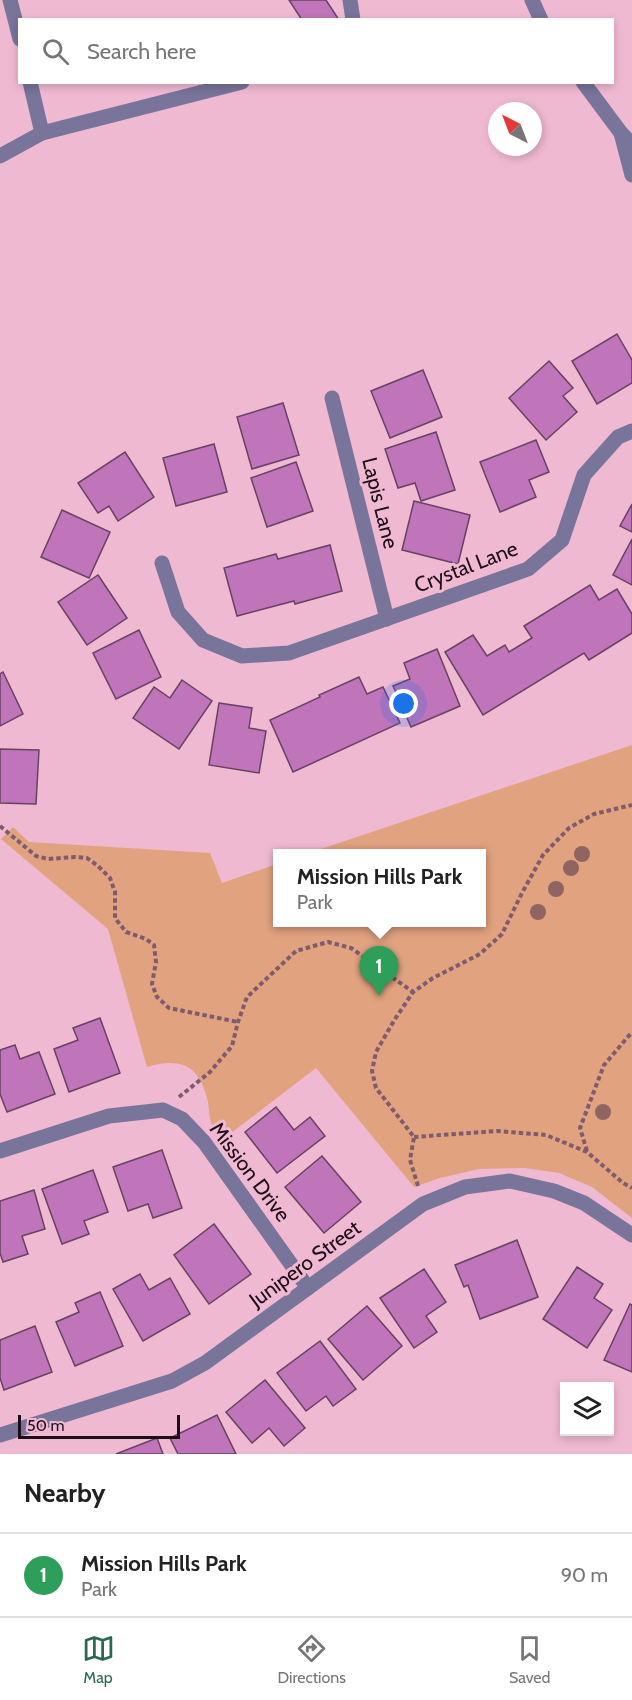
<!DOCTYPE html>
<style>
body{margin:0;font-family:Cabin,sans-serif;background:#f2f2f2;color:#222}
.controls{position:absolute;right:18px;bottom:18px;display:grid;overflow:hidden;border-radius:0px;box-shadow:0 3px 9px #0003}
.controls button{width:54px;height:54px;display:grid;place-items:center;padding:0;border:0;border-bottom:2px solid #e0e0e0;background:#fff;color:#222;font:30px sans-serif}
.compass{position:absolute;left:488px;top:102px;width:54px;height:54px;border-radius:50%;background:#fff;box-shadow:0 3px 9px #0003;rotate:318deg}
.scale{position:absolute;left:18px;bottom:15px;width:162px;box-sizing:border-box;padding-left:6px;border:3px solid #1f0d16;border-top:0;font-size:16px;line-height:21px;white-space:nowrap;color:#1f0d16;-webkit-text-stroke:4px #f0b9d2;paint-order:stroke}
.you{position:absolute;left:404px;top:704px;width:21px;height:21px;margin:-15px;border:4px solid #fff;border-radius:50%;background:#1a73e8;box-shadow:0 0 0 9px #1a73e833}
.badge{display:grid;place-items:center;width:39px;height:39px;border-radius:50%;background:#296854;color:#fff;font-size:20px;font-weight:700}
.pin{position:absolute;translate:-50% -50px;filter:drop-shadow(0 2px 3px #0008)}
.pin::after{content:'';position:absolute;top:32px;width:21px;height:18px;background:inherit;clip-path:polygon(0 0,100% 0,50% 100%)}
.popup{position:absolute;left:273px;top:849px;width:213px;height:78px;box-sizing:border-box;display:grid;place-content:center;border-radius:0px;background:#fff;filter:drop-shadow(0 2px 4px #0005);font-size:20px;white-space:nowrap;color:#767676}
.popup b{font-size:22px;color:#222}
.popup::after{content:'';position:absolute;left:50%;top:100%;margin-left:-12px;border:12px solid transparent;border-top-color:#fff}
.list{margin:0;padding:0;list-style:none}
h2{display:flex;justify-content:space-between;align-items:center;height:78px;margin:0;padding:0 24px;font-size:26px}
h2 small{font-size:20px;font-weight:400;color:#767676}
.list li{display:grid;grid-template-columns:39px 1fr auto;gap:18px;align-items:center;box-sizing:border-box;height:84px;padding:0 24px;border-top:2px solid #e0e0e0}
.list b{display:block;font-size:22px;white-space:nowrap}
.list p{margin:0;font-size:20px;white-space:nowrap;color:#767676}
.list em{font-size:20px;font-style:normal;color:#767676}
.icon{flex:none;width:33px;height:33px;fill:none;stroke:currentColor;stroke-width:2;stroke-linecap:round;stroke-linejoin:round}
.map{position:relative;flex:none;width:632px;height:1454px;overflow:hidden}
.search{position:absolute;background:#fff;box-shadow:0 3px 9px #0003;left:18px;right:18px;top:18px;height:66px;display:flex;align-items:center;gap:15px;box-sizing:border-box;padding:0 21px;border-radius:0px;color:#767676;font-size:22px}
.sheet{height:162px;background:#fff}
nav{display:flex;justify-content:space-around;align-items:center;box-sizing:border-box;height:84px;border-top:2px solid #e0e0e0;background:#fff;font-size:16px;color:#767676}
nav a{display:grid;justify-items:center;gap:3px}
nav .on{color:#296854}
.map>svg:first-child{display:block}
</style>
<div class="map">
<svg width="632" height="1454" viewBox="0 0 632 1454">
<rect width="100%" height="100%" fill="#f0b9d2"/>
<path fill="#e1a27f" d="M632,745V1218L592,1187L559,1173L525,1168L479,1169L440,1178L414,1187L316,1068L222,1140C219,1135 214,1130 212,1125C209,1118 209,1109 208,1102C200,1065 181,1057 147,1067L108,929L1,839L13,827L29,842L210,853L222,883L277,864V922H481V854L309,853Z"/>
<g fill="#c074ba" stroke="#664263" stroke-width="1.5">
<polygon points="289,0 326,0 339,20 302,20"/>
<polygon points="617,334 632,360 632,383 597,404 572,361"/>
<polygon points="549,361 573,388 563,396 577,412 546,440 509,398"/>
<polygon points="423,370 442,417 390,438 371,391"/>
<polygon points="283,403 299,455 252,469 237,417"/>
<polygon points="436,432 455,490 421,501 415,483 398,488 385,449"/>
<polygon points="536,440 549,472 529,480 536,497 500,512 480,462"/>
<polygon points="214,444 227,492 176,506 163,458"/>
<polygon points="125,452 154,497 118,521 109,506 98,513 78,483"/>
<polygon points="296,462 313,511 267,527 251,478"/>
<polygon points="414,501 470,515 458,564 402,550"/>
<polygon points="632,504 632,532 620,526"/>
<polygon points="62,510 110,532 89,578 41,557"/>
<polygon points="632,539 632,585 613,575"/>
<polygon points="330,545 342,591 295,604 294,601 237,616 224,568 276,554 278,559"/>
<polygon points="98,575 127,618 87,645 58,602"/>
<polygon points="590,585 599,600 617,589 632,614 632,633 589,660 584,653 483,715 445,652 473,635 487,656 505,645 509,652 532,638 524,626"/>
<polygon points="139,630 161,677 116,699 93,653"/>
<polygon points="437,649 460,706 411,727 393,686 410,679 404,663"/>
<polygon points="3,672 23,714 0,726 0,674"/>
<polygon points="359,677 367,694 383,687 400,723 293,772 270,720 320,697 319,695"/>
<polygon points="182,680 212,701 179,749 133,718 154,687 170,698"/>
<polygon points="219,703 252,708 249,728 266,731 259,773 209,765"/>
<polygon points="0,749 39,750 36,804 0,803"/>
<polygon points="100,1018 120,1073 69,1092 54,1049 78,1040 73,1028"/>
<polygon points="15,1045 20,1059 39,1052 55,1094 7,1112 0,1094 0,1050"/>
<polygon points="276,1107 294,1130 310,1117 325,1136 277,1173 245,1132"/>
<polygon points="162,1150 182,1208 153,1218 148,1204 128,1211 113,1167"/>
<polygon points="322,1156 361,1202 324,1233 285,1187"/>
<polygon points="93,1170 108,1212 84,1221 89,1234 62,1244 42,1189"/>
<polygon points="34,1190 45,1229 22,1236 28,1254 3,1262 0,1253 0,1201"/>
<polygon points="214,1224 251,1274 209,1304 174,1255"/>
<polygon points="517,1240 538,1297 480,1319 468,1285 464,1287 455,1265"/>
<polygon points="577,1267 603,1284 594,1298 612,1310 587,1348 543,1319"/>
<polygon points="424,1269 446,1302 426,1316 437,1332 414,1348 380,1298"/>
<polygon points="140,1274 149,1290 170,1278 190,1314 143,1341 113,1289"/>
<polygon points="100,1292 123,1346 75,1366 56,1322 79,1312 75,1303"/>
<polygon points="630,1304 632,1305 632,1372 604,1360"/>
<polygon points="367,1306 402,1346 363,1380 328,1339"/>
<polygon points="35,1326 52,1372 4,1390 0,1378 0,1340"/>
<polygon points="320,1341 356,1389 333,1406 326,1396 306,1411 277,1373"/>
<polygon points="265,1380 305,1428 284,1446 269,1428 252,1443 226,1412"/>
<polygon points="217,1415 236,1454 178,1454 170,1438"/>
<polygon points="157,1438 163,1454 116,1454"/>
</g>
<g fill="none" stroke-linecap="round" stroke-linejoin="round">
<g stroke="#7f5c6d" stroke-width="4" stroke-dasharray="4.5 3" stroke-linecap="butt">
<polyline points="0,826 36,856 48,859 75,857 87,858 98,866 110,878 115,892 115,918 126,932 146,939 154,945 156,962 152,984 157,997 169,1008 238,1022"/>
<polyline points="179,1097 210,1072 232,1046 238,1022 247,997 296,951 328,942 351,948 413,992"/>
<polyline points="414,1137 497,1131 546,1135 587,1152 623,1183 632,1188"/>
<polyline points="587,1151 580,1128 604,1065 632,1032"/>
<polyline points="418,1186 410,1160 414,1137 376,1088 372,1071 376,1052 395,1019 413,992 433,978 480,954 502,934 522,893 543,855 569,828 594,814 632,805"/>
</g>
<g stroke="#78749a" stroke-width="15">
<polyline points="10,0 20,39"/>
<polyline points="350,0 353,20"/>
<polyline points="532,0 541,20"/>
<polyline points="30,82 42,133 242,82"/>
<polyline points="583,82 621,133 632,144"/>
<polyline points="621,133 632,175"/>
<polyline points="0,156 42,133"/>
<polyline points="332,398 387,619"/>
<polyline points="162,563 178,612 203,640 242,656 289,653 528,569 562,540 584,475 618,437 632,431"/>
<polyline points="0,1151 109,1116 163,1110 182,1119 204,1142 308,1288"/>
<polyline points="0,1435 172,1381 205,1363 423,1204 465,1187 510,1181 554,1191 584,1203 632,1235"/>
</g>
</g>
<g fill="#906462">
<circle cx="582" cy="854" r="8"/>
<circle cx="571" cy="868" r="8"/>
<circle cx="556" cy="889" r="8"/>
<circle cx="538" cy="912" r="8"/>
<circle cx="603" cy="1112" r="8"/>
</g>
<g text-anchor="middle" stroke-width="6" stroke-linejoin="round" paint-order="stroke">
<g font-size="21" fill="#1f0d16" stroke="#f0b9d2">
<text transform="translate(380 503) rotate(76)" y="7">Lapis Lane</text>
<text transform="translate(466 567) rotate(-21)" y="7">Crystal Lane</text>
<text transform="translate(250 1172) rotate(53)" y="7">Mission Drive</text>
<text transform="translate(305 1264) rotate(-36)" y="7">Junipero Street</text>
</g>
</g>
</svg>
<div class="controls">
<button><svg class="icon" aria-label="layers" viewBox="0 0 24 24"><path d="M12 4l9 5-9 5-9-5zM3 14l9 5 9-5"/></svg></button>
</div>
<svg class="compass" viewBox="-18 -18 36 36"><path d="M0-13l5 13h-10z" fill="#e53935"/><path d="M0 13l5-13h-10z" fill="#767676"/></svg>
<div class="scale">50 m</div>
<div class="you"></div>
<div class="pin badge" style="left:379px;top:996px;background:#2e9e5b">1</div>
<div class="popup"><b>Mission Hills Park</b>Park</div>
<div class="search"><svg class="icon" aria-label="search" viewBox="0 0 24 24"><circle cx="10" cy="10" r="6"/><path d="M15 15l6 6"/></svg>Search here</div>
</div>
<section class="sheet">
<h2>Nearby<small></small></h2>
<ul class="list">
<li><span class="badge" style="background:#2e9e5b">1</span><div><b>Mission Hills Park</b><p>Park</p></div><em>90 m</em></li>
</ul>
</section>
<nav>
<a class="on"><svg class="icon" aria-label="map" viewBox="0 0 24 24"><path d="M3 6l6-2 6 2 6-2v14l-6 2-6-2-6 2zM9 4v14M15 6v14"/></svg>Map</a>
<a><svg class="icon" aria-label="directions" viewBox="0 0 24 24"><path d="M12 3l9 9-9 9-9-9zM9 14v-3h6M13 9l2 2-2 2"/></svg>Directions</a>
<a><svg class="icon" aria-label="saved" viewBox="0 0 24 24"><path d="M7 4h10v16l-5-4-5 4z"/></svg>Saved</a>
</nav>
